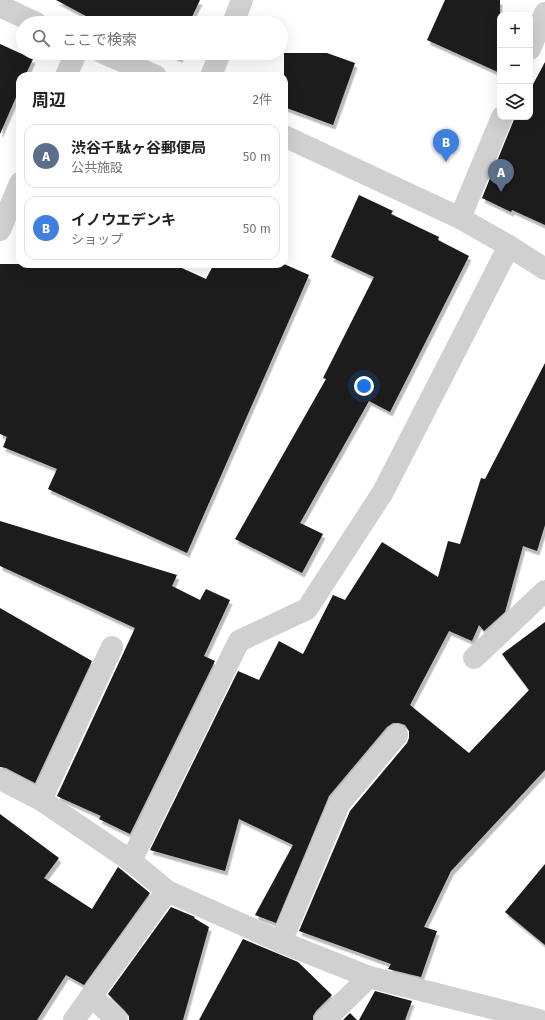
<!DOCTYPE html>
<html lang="ja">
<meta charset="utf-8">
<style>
body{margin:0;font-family:"Fira Sans","Noto Sans JP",sans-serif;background:#f2f2f2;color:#222}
.controls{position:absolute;right:12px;top:12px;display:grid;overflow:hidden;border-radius:8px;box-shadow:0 4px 16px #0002}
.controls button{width:36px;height:36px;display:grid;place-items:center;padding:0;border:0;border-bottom:1px solid #e0e0e0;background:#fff;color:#222;font:20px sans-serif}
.you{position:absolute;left:364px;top:386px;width:14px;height:14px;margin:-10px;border:3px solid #fff;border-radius:50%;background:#1a73e8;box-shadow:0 0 0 6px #1a73e833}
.badge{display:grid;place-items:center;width:26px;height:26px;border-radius:50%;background:#111827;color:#fff;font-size:13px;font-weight:700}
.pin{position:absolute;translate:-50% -33px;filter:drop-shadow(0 1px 2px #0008)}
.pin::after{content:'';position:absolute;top:21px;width:14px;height:12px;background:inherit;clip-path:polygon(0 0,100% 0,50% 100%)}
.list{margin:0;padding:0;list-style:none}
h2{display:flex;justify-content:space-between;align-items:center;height:52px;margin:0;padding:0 16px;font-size:17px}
h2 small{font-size:13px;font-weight:400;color:#767676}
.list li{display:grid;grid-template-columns:26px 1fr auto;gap:12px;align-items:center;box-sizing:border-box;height:64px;margin:0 8px 8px;padding:0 8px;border:1px solid #e0e0e0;border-radius:12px}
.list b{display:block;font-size:15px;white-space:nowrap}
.list p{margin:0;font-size:13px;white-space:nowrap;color:#767676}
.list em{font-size:13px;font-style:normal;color:#767676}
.icon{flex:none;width:22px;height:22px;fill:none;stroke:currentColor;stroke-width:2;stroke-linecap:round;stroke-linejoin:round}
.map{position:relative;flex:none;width:545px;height:1020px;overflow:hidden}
.search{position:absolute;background:#fff;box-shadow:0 4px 16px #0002;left:16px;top:16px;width:272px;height:44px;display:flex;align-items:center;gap:10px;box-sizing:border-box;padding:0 14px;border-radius:22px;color:#767676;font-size:15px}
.panel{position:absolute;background:#fff;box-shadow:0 4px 16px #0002;left:16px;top:72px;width:272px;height:196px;border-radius:12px}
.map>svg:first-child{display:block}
</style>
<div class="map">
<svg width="545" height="1020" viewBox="0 0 545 1020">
<defs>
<filter id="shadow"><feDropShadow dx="2.5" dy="4.5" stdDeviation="0" flood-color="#0004"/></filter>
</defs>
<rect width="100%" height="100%" fill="#fff"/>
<g fill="#1a1a1a" filter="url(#shadow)">
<polygon points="56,0 200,0 190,21 193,23 99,23"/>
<polygon points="445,0 500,0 500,73 427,40"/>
<polygon points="0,44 33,59 25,76 20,76 20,88 0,134"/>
<polygon points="167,53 182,53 180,58"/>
<polygon points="284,53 327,53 355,63 333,125 284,107"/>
<polygon points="545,62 545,225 512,210 511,212 482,198 515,117 530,117 530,90"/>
<polygon points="359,195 393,211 391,214 439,237 438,240 469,256 390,412 369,401 300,523 323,534 302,573 235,539 326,379 323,378 374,277 331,257"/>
<polygon points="0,264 173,264 206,279 214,264 284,264 309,275 187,553 48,489 57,469 3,447 7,437 0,434"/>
<polygon points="545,363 545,525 537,551 523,546 505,612 484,631 479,625 472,641 449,631 410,705 469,753 529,690 502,654 545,622 545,770 451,871 424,927 437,931 421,977 388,969 391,964 299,931 350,811 407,743 409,738 409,731 405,725 399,723 393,723 387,727 329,796 276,923 255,915 293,845 239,819 225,871 150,850 238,671 259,680 279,641 303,654 333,595 345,600 382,542 438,577 448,541 460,544 481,478 485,479"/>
<polygon points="0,521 177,575 172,586 200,600 206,589 230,600 204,656 215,661 130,834 99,819 101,816 61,798 57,796 135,628 0,566"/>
<polygon points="0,608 92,661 35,783 6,768 0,767"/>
<polygon points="0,814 59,858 44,878 92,909 118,867 150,893 84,985 66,975 37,1020 0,1020"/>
<polygon points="545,864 545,945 505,912"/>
<polygon points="171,907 195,917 194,918 209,927 183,1020 129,1020 129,1016 125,1011 108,994"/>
<polygon points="243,939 298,962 332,995 316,1011 313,1016 313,1020 199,1020"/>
<polygon points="375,991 412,1001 405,1020 359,1020"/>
<polygon points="350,1013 357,1020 343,1020"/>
</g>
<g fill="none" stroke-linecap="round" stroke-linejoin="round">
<g stroke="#d0d0d0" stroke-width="22">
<polyline points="0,6 36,23"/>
<polyline points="233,23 242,0"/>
<polyline points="530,49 545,13"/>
<polyline points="103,53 156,76"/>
<polyline points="66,76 76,53"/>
<polyline points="211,76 220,53"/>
<polyline points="284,136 460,218 509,246 545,269"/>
<polyline points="460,218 502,117"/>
<polyline points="0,230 20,183"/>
<polyline points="474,658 545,591"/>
<polyline points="0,779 41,800 131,861 167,891 281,942 369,977 539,1020"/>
<polyline points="41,800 112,647"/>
<polyline points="131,861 239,641 307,609 383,492 509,246"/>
<polyline points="281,942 339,804 397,735"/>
<polyline points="91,996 117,1020"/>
<polyline points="74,1020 167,891"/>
<polyline points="325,1020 369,977"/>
</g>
</g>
</svg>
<div class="controls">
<button>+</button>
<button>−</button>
<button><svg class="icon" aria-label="layers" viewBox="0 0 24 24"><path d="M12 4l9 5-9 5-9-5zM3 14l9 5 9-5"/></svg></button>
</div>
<div class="you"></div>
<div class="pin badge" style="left:501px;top:192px;background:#5c6f8a">A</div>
<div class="pin badge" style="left:446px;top:162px;background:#3f7fe0">B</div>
<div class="search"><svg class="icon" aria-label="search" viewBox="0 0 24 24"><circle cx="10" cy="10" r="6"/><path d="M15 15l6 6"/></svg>ここで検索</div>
<section class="panel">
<h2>周辺<small>2件</small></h2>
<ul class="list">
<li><span class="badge" style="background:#5c6f8a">A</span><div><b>渋谷千駄ヶ谷郵便局</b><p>公共施設</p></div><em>50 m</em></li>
<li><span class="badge" style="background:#3f7fe0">B</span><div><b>イノウエデンキ</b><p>ショップ</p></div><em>50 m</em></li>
</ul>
</section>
</div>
